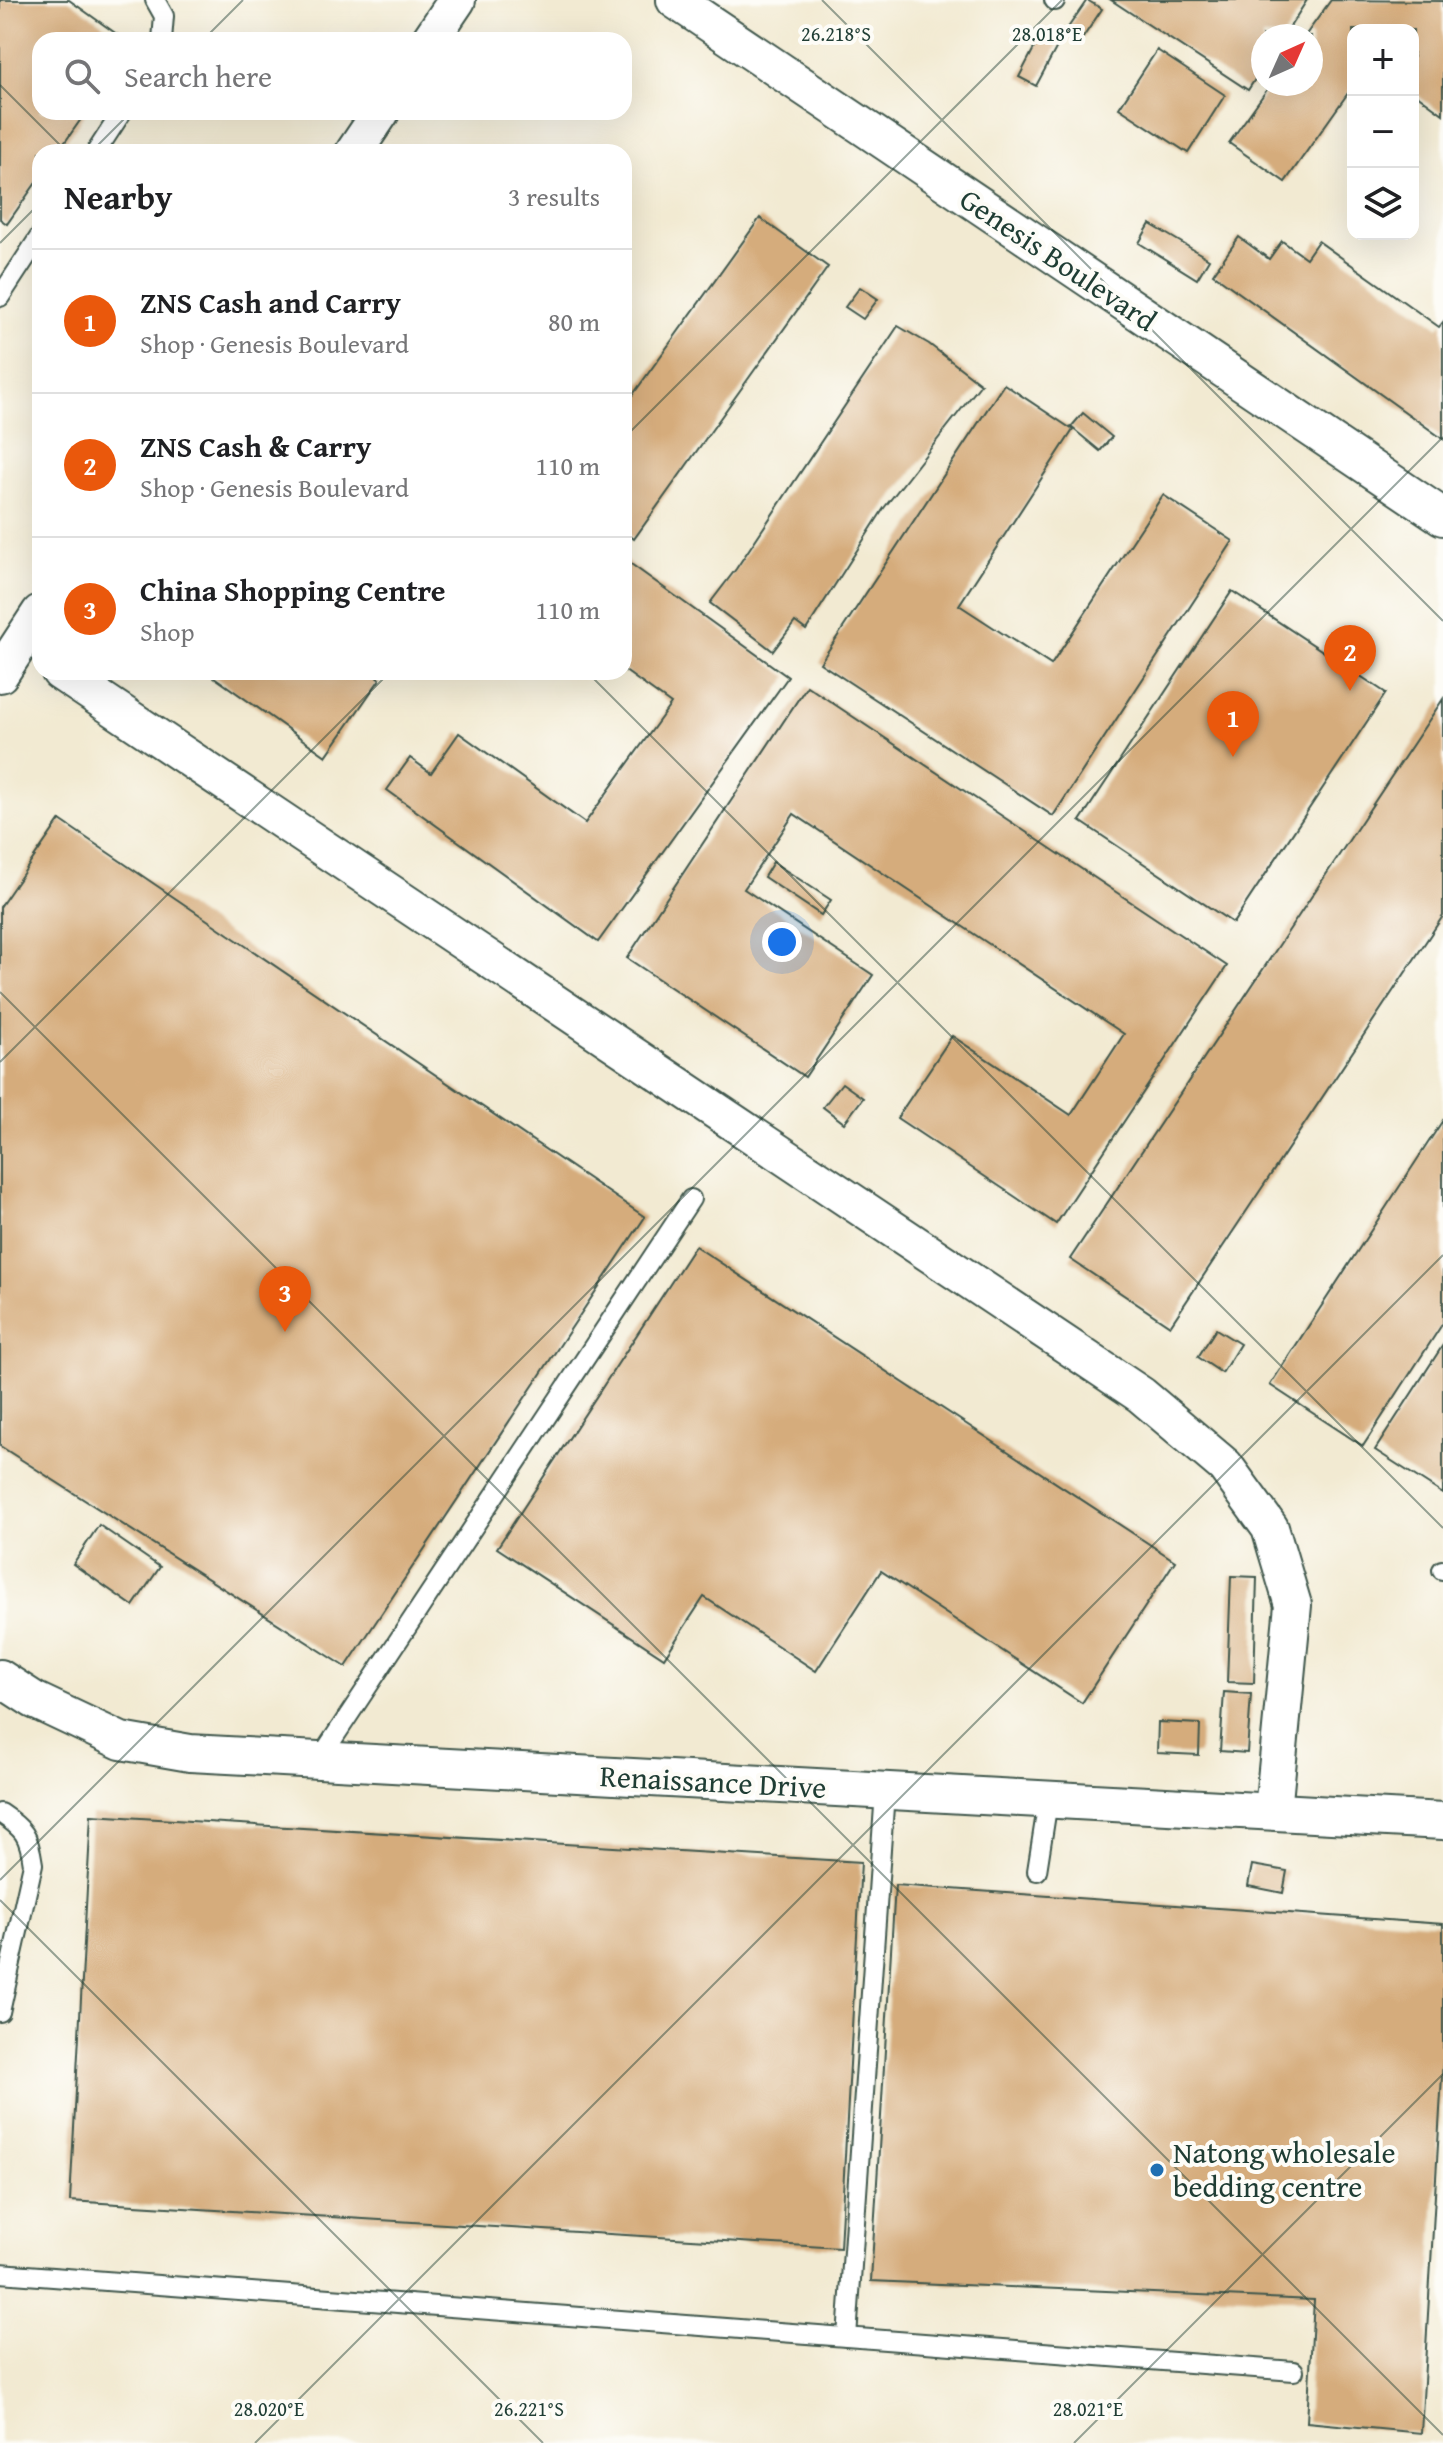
<!DOCTYPE html>
<meta charset="utf-8">
<style>
body{margin:0;font-family:"Gentium Book Plus",serif;background:#f2f2f2;color:#202124}
.controls{position:absolute;right:24px;top:24px;display:grid;overflow:hidden;border-radius:16px;box-shadow:0 8px 32px #0002}
.controls button{width:72px;height:72px;display:grid;place-items:center;padding:0;border:0;border-bottom:2px solid #e0e0e0;background:#fff;color:#202124;font:40px sans-serif}
.compass{position:absolute;left:1251px;top:24px;width:72px;height:72px;border-radius:50%;background:#fff;box-shadow:0 8px 32px #0002;rotate:45deg}
.you{position:absolute;left:782px;top:942px;width:28px;height:28px;margin:-20px;border:6px solid #fff;border-radius:50%;background:#1a73e8;box-shadow:0 0 0 12px #1a73e833}
.badge{display:grid;place-items:center;width:52px;height:52px;border-radius:50%;background:#ea580c;color:#fff;font-size:26px;font-weight:700}
.pin{position:absolute;translate:-50% -66px;filter:drop-shadow(0 2px 4px #0008)}
.pin::after{content:'';position:absolute;top:42px;width:28px;height:24px;background:inherit;clip-path:polygon(0 0,100% 0,50% 100%)}
.list{margin:0;padding:0;list-style:none}
h2{display:flex;justify-content:space-between;align-items:center;height:104px;margin:0;padding:0 32px;font-size:34px}
h2 small{font-size:26px;font-weight:400;color:#757577}
.list li{display:grid;grid-template-columns:52px 1fr auto;gap:24px;align-items:center;box-sizing:border-box;height:144px;padding:0 32px;border-top:2px solid #e0e0e0}
.list b{display:block;font-size:30px;white-space:nowrap}
.list p{margin:0;font-size:26px;white-space:nowrap;color:#757577}
.list em{font-size:26px;font-style:normal;color:#757577}
.icon{flex:none;width:44px;height:44px;fill:none;stroke:currentColor;stroke-width:2;stroke-linecap:round;stroke-linejoin:round}
.map{position:relative;flex:none;width:1443px;height:2443px;overflow:hidden}
.search{position:absolute;background:#fff;box-shadow:0 8px 32px #0002;left:32px;top:32px;width:600px;height:88px;display:flex;align-items:center;gap:20px;box-sizing:border-box;padding:0 28px;border-radius:24px;color:#757577;font-size:30px}
.panel{position:absolute;background:#fff;box-shadow:0 8px 32px #0002;left:32px;top:144px;width:600px;height:536px;border-radius:24px}
.map>svg:first-child{display:block}
</style>
<div class="map">
<svg width="1443" height="2443" viewBox="0 0 1443 2443">
<rect width="100%" height="100%" fill="#fdfcf7"/>
<filter id="ink" filterUnits="userSpaceOnUse"><feTurbulence type="fractalNoise" baseFrequency=".0125" numOctaves="2"/><feDisplacementMap in="SourceGraphic" scale="16" xChannelSelector="R" yChannelSelector="G"/><feConvolveMatrix kernelMatrix="1 2 1 2 8 2 1 2 1" color-interpolation-filters="sRGB"/></filter>
<filter id="wash" filterUnits="userSpaceOnUse"><feTurbulence type="fractalNoise" baseFrequency=".006" numOctaves="4" result="noise"/><feDisplacementMap in="SourceGraphic" scale="32" xChannelSelector="R" yChannelSelector="G"/><feGaussianBlur stdDeviation="1.8" result="paint"/><feColorMatrix in="noise" values="0 0 0 0 0 0 0 0 0 0 0 0 0 0 0 0 0 1.4 0 .05"/><feComposite in="paint" operator="in"/></filter>
<g filter="url(#wash)">
<rect width="100%" height="100%" fill="#f2ead2"/>
<g id="blocks">
<g fill="#d5ac7b">
<polygon points="0,0 69,0 125,40 40,40 40,112 86,112 58,152 40,152 40,177 7,224 0,219"/>
<polygon points="1087,0 1102,9 1080,42 1065,32"/>
<polygon points="1111,0 1307,0 1284,36 1263,36 1263,67 1248,90"/>
<polygon points="1331,0 1443,1 1443,114 1413,92 1413,30 1353,30 1353,86 1285,182 1229,143 1271,84 1311,84 1311,36 1305,36"/>
<polygon points="1042,33 1059,43 1036,86 1019,77"/>
<polygon points="1157,50 1225,95 1188,153 1119,108"/>
<polygon points="760,218 828,267 634,539 624,531 624,407"/>
<polygon points="1150,224 1209,259 1197,279 1139,243"/>
<polygon points="1239,237 1269,259 1282,241 1306,258 1318,241 1439,327 1443,322 1443,439 1213,274"/>
<polygon points="860,287 878,299 863,319 845,307"/>
<polygon points="898,326 929,344 981,384 884,508 806,630 795,622 773,651 710,603 736,569"/>
<polygon points="1004,384 1073,430 959,605 1051,665 1163,495 1233,541 1053,816 820,663"/>
<polygon points="1083,413 1112,437 1100,451 1071,427"/>
<polygon points="624,559 788,677 598,942 387,790 410,758 431,773 459,733 585,823 671,704 624,670"/>
<polygon points="1232,591 1386,693 1233,923 1080,821"/>
<polygon points="207,672 371,672 380,679 326,756"/>
<polygon points="807,686 1227,966 1056,1224 897,1118 952,1036 1071,1115 1124,1034 794,814 744,889 873,975 805,1077 627,958"/>
<polygon points="1443,699 1443,916 1170,1326 1070,1259"/>
<polygon points="60,820 645,1217 346,1667 0,1446 0,907"/>
<polygon points="773,862 831,900 821,915 764,877"/>
<polygon points="842,1083 863,1098 844,1123 823,1107"/>
<polygon points="1443,1120 1443,1323 1363,1446 1270,1385"/>
<polygon points="695,1246 1175,1561 1082,1703 881,1571 816,1671 704,1597 664,1658 497,1548"/>
<polygon points="1216,1329 1240,1344 1222,1373 1198,1357"/>
<polygon points="1443,1345 1443,1494 1375,1450"/>
<polygon points="99,1525 160,1567 133,1606 73,1564"/>
<polygon points="1231,1576 1257,1577 1254,1683 1227,1682"/>
<polygon points="1224,1692 1251,1694 1247,1753 1220,1751"/>
<polygon points="1158,1722 1200,1724 1199,1755 1157,1753"/>
<polygon points="91,1815 861,1862 840,2248 70,2201"/>
<polygon points="1252,1865 1287,1871 1283,1893 1248,1886"/>
<polygon points="895,1885 1443,1924 1443,2059 1421,2433 1307,2422 1314,2300 871,2281"/>
</g>
</g>
</g>
<g filter="url(#ink)">
<use href="#blocks" fill-opacity="0" stroke="#3f574c" stroke-width="2"/>
<g fill="none" stroke-linecap="round" stroke-linejoin="round">
<defs>
<g id="service">
<polyline points="155,0 164,16 162,40"/>
<polyline points="1054,0 1055,1"/>
<polyline points="96,152 122,112"/>
<polyline points="0,297 40,236"/>
<polyline points="1442,1570 1443,1570"/>
<polyline points="319,1760 691,1199"/>
<path d="M0,1813C24,1829 29,1835 33,1864L0,2012"/>
<polyline points="1037,1871 1048,1801"/>
<polyline points="0,2273 1294,2371"/>
<polyline points="847,2337 885,1792"/>
</g>
<g id="minor">
<polyline points="675,0 1443,517"/>
<polyline points="430,40 457,0"/>
<polyline points="354,152 381,112"/>
<polyline points="60,672 1141,1395 1225,1466 1270,1528 1293,1605 1273,1811"/>
<polyline points="0,674 40,613"/>
<polyline points="0,1678 34,1700 121,1741 190,1753 1443,1821"/>
</g>
</defs>
<use href="#service" stroke="#3f574c" stroke-width="22"/>
<use href="#minor" stroke="#3f574c" stroke-width="40"/>
<use href="#service" stroke="#fff" stroke-width="18"/>
<use href="#minor" stroke="#fff" stroke-width="36"/>
</g>
</g>
<path fill="none" stroke="#1f3d34" stroke-width="2" stroke-opacity="0.45" d="M822,0L1443,621M203,40L243,0M0,85L67,152M91,152L131,112M0,243L40,203M624,438L1062,0M587,672L1443,1528M0,992L1443,2435M0,1062L390,672M0,1880L1443,437M0,1900L543,2443M255,2443L1443,1255M1074,2443L1443,2074"/>
<circle fill="#1f6fb2" stroke="#fdfcf7" stroke-width="3" cx="1157" cy="2170" r="8"/>
<g text-anchor="middle" stroke-width="8" stroke-linejoin="round" paint-order="stroke">
<g font-size="30" fill="#1f3d34" stroke="#fdfcf7">
<text transform="translate(1058 260) rotate(34)" y="10">Genesis Boulevard</text>
<text transform="translate(713 1782) rotate(3)" y="10">Renaissance Drive</text>
</g>
<g font-size="30" fill="#1f3d34" stroke="#fdfcf7" text-anchor="start">
<text x="1173" y="2163">Natong wholesale<tspan x="1173" dy="34">bedding centre</tspan></text>
</g>
</g>
<g font-size="20" text-anchor="middle" fill="#1f3d34" stroke="#fdfcf7" stroke-width="8" stroke-linejoin="round" paint-order="stroke">
<text x="836" y="41">26.218°S</text>
<text x="1047" y="41">28.018°E</text>
<text x="269" y="2416">28.020°E</text>
<text x="529" y="2416">26.221°S</text>
<text x="1088" y="2416">28.021°E</text>
</g>
</svg>
<div class="controls">
<button>+</button>
<button>−</button>
<button><svg class="icon" aria-label="layers" viewBox="0 0 24 24"><path d="M12 4l9 5-9 5-9-5zM3 14l9 5 9-5"/></svg></button>
</div>
<svg class="compass" viewBox="-18 -18 36 36"><path d="M0-13l5 13h-10z" fill="#e53935"/><path d="M0 13l5-13h-10z" fill="#757577"/></svg>
<div class="you"></div>
<div class="pin badge" style="left:1233px;top:757px">1</div>
<div class="pin badge" style="left:1350px;top:691px">2</div>
<div class="pin badge" style="left:285px;top:1332px">3</div>
<div class="search"><svg class="icon" aria-label="search" viewBox="0 0 24 24"><circle cx="10" cy="10" r="6"/><path d="M15 15l6 6"/></svg>Search here</div>
<section class="panel">
<h2>Nearby<small>3 results</small></h2>
<ul class="list">
<li><span class="badge">1</span><div><b>ZNS Cash and Carry</b><p>Shop · Genesis Boulevard</p></div><em>80 m</em></li>
<li><span class="badge">2</span><div><b>ZNS Cash &amp; Carry</b><p>Shop · Genesis Boulevard</p></div><em>110 m</em></li>
<li><span class="badge">3</span><div><b>China Shopping Centre</b><p>Shop</p></div><em>110 m</em></li>
</ul>
</section>
</div>
